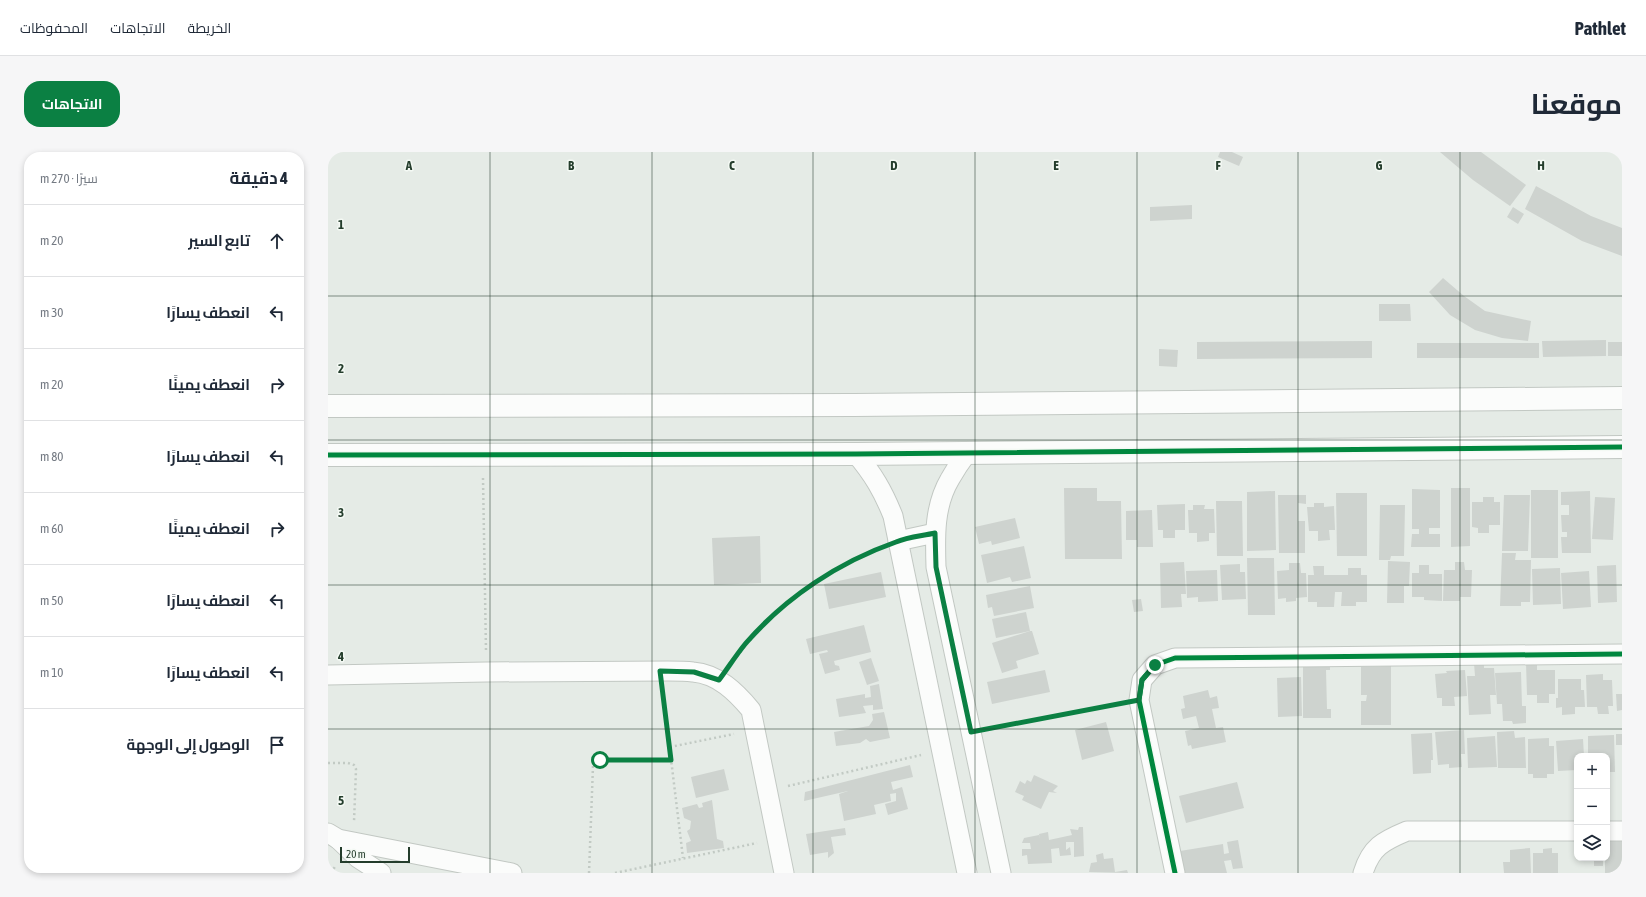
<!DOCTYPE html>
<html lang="ar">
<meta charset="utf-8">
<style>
body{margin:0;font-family:"Asap Condensed",Cairo,sans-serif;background:#f6f6f7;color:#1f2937;direction:rtl}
.controls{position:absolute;right:12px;bottom:12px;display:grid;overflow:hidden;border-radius:8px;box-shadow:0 2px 6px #0003}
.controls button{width:36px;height:36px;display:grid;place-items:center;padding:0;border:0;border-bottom:1px solid #e0e1e3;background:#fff;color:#1f2937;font:20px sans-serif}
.scale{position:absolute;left:12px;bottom:10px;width:70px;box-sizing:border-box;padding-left:4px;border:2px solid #243d2c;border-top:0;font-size:11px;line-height:14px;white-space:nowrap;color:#243d2c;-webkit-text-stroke:3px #f4f9f4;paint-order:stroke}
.stop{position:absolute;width:12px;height:12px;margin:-9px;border:3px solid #0b8043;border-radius:50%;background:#fff}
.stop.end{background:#0b8043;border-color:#fff;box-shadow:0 1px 4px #0008}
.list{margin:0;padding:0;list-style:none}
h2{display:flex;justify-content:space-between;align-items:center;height:52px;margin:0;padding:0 16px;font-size:17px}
h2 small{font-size:13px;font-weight:400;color:#747a83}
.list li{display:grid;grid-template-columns:26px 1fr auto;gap:12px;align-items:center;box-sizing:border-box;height:72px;padding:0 16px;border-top:1px solid #e0e1e3}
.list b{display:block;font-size:15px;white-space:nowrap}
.list em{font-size:13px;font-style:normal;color:#747a83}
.icon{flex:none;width:22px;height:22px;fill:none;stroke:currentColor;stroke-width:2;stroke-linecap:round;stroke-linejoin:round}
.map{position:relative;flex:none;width:1294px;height:721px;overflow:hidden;direction:ltr;border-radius:16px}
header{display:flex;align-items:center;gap:24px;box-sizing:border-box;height:56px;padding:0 20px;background:#fff;border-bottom:1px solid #e0e1e3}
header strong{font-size:19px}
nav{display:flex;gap:22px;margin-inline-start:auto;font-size:14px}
.intro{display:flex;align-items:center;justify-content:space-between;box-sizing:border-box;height:96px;padding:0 24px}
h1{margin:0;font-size:28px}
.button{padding:10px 18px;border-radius:16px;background:#0b8043;color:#fff;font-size:14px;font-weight:700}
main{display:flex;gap:24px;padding:0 24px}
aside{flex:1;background:#fff;border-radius:16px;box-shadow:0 2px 6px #0003}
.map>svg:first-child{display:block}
</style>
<header>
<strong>Pathlet</strong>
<nav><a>الخريطة</a><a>الاتجاهات</a><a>المحفوظات</a></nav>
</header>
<div class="intro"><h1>موقعنا</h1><a class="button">الاتجاهات</a></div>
<main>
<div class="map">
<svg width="1294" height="721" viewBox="0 0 1294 721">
<rect width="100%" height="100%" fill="#e5ebe6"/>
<g fill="#ced3cf">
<polygon points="892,0 904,0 915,5 911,14 890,5"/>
<polygon points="1112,0 1153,0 1198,33 1182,54 1145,28"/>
<polygon points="1208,34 1263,64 1294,76 1294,104 1254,89 1197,57"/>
<polygon points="864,53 864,67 822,69 822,55"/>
<polygon points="1185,55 1196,62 1190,72 1179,65"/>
<polygon points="1115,126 1136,144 1157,159 1203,169 1200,189 1174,186 1147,178 1122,163 1101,140"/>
<polygon points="1051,152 1082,152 1083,169 1051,169"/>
<polygon points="1278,188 1278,204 1215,205 1214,189"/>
<polygon points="1044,189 1044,206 869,207 869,190"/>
<rect x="1280" y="190" width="14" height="14"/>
<rect x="1089" y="191" width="122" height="15"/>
<polygon points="831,197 850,198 849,215 831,214"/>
<polygon points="736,336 769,336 769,349 793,349 794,407 737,407"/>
<polygon points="1123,336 1142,336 1142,394 1123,395"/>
<polygon points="1084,337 1112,338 1112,376 1101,376 1101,382 1112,382 1112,395 1083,395 1084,382 1091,382 1091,377 1084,377"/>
<rect x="1203" y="338" width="27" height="68"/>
<polygon points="947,339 948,398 919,399 919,340"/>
<polygon points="1262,339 1263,401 1234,401 1233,385 1239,385 1239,380 1234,380 1233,363 1241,363 1241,353 1233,353 1233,340"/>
<polygon points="1008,341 1039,341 1039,404 1009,404"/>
<polygon points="950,343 978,343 978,352 970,351 970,369 977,369 977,401 951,401"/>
<polygon points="1176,343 1202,343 1200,399 1174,399"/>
<polygon points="1155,345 1166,345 1166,350 1172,350 1172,373 1161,373 1161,381 1150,381 1150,376 1144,375 1144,350 1155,350"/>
<polygon points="1267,345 1287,346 1285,388 1264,387"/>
<polygon points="888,349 914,349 915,404 889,404"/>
<polygon points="986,351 996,351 996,355 1006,354 1007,378 1001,378 1002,388 990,389 990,379 981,379 979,355 986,355"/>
<polygon points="857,352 857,378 847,378 847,386 835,386 835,378 830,378 829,353"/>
<polygon points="865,353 877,353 876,357 886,357 887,381 881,381 881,389 869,390 869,381 861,381 860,358 865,358"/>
<polygon points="1052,353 1077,353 1076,404 1063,404 1062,408 1051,408"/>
<polygon points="824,358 825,395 809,395 809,388 798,388 798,359"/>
<polygon points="687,366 692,386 664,393 663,389 651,392 647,375"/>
<polygon points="432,384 433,431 386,433 384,386"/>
<polygon points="696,394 703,426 684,430 682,425 659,431 653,403"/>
<polygon points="1174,401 1188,401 1187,408 1203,408 1202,450 1193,450 1193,454 1172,454"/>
<polygon points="919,406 946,406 947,463 920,463"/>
<polygon points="1060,409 1082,410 1081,434 1076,434 1076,451 1059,451"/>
<polygon points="856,410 858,442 853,442 854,455 833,456 832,411"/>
<polygon points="1127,410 1136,410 1137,418 1144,418 1143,445 1132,445 1132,449 1115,449 1116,418 1127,418"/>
<polygon points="961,411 972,411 973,421 978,421 979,445 968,446 968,449 958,450 958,446 950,447 949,419 961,418"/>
<polygon points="912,412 912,420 917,420 918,447 894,448 892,413"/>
<polygon points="1091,413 1101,413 1101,422 1114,422 1114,449 1096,448 1096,445 1084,445 1084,421 1091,421"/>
<polygon points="1288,413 1289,450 1270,451 1269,414"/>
<polygon points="985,414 996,414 996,423 1020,423 1020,416 1033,416 1033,423 1039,423 1039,450 1028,450 1028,454 1013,454 1014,440 1007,440 1006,455 989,455 989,450 980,450 980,423 986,423"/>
<polygon points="1232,416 1233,452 1205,453 1204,417"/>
<polygon points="889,418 890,449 870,450 870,445 859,446 858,419"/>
<polygon points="1261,419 1263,455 1235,457 1233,421"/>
<polygon points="553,420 558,445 501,457 496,432"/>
<polygon points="702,434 706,456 666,464 664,455 660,456 658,443"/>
<polygon points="813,447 815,459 806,460 804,448"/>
<polygon points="698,460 702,479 668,486 664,467"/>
<polygon points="536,473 543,500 506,509 507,513 511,514 512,518 497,522 491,502 500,500 499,498 482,502 478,487"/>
<polygon points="702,479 704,479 711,502 688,509 690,516 674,521 664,491"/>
<polygon points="543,506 551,529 539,533 531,510"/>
<polygon points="975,508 1002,508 1002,518 998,518 999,557 1003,557 1003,566 975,566"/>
<polygon points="1156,510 1156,516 1166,516 1168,543 1162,543 1163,562 1141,563 1139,524 1147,524 1146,511"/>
<polygon points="1198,511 1209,511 1209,518 1227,518 1227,542 1221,542 1221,551 1209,551 1209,543 1199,543"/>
<polygon points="1063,514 1063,573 1033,573 1033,549 1038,549 1039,543 1033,543 1033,515"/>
<polygon points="717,518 722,540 664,552 659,530"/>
<polygon points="1137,518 1139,544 1126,545 1127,554 1114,554 1114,546 1109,546 1107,522 1119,521 1118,519"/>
<polygon points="1193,520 1194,554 1198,554 1198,571 1185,572 1184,569 1175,569 1174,552 1169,552 1167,521"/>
<polygon points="1275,522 1275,528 1284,528 1285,554 1280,554 1281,562 1270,562 1269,555 1259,555 1258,523"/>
<polygon points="973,525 974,564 950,565 949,526"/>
<polygon points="1230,527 1253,527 1253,538 1256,538 1257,555 1247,555 1247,562 1234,563 1234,555 1228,556 1228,546 1230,546"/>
<polygon points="551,532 555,557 545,558 545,553 535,554 538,561 511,565 508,547 537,542 537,546 543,545 542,534"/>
<polygon points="880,538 882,546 889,544 891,556 884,557 888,576 895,575 898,590 864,597 863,593 860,594 857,579 871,576 868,564 855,567 853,557 857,556 855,544"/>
<polygon points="1288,542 1294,542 1294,558 1289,559"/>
<polygon points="556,560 562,586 542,590 538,587 532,591 508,594 506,580 541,574 545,568 544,562"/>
<polygon points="778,570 786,599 754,608 747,578"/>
<polygon points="1136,578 1137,602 1133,602 1134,615 1121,616 1121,612 1110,613 1107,580"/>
<polygon points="1186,579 1187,586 1197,585 1198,616 1170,616 1169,580"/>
<polygon points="1104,581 1105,608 1103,608 1103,621 1085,622 1083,582"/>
<rect x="1288" y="582" width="6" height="11"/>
<polygon points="1286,583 1287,620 1279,620 1279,604 1260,604 1260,584"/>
<polygon points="1167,584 1169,615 1140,616 1139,586"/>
<polygon points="1221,586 1221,594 1226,594 1226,622 1219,622 1219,626 1205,626 1205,622 1200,622 1200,587"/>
<polygon points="1255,587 1256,604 1249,604 1249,618 1230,619 1228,589"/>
<polygon points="582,613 585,625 563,630 565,638 574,635 580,657 560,663 557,652 568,649 568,641 562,642 563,649 546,653 548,662 516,669 511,642 520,639 476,649 477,640"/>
<polygon points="396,617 401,638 368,646 363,625"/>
<polygon points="706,623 730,634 725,639 729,641 721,640 713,657 694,648 696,644 687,640 692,629 697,632 699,628 703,630"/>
<polygon points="909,630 916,656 858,671 851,644"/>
<polygon points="384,648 389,687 395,689 396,696 359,701 358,691 363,689 359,679 362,677 363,669 356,666 354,656 369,652 371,656 375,655 374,651"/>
<polygon points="751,675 755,675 756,704 746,705 746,690 738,690 738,698 742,695 743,703 732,704 731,696 723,697 724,711 700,712 699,703 694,704 694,697 703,697 702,691 694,691 696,686 711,683 712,687 711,682 720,680 721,688 744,683 742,677 750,678"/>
<polygon points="517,676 518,683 503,685 506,701 500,706 500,700 482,703 478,682"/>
<polygon points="910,688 915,716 905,717 903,708 896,709 899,721 856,721 852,699 895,692 896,702 901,701 899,690"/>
<polygon points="1279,688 1294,688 1294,721 1277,721 1277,706 1279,706"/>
<polygon points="1202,696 1203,721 1176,721 1175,710 1182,710 1182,698"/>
<polygon points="1224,696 1224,701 1230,701 1230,721 1205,721 1205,701 1215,701 1215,697"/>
<polygon points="775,701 776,707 785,706 787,720 799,718 800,721 761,720 763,711 769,710 768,703"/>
<rect x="1266" y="706" width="9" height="8"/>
</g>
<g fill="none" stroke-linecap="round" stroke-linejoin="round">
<defs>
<g id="minor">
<path d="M639,301C633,309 627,318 622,327C606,354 607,384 608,415L673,721"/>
<path d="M528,302C545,322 555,339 565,364L639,721"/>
<polyline points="570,389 607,381"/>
<path d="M0,523L158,520L340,519C348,519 357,519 365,520C390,522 408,540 423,558L456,721"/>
<polyline points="1279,679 1294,679"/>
<polyline points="0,681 10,687 184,721"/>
<polyline points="10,687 30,706 53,721"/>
<polyline points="847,721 811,548 814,528 827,513 847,506 1294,502"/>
<path d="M1035,721C1043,695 1055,689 1079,679H1249"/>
</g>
<g id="tertiary">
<polyline points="0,254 526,253 1294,246"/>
<polyline points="0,303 528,302 1294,295"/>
</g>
</defs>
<use href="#minor" stroke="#c2c8c3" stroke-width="21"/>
<use href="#tertiary" stroke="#c2c8c3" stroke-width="24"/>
<g stroke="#c2cac4" stroke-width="2.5" stroke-dasharray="2 3" stroke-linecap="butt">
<polyline points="155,326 158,499"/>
<path d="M403,512C441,461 491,421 550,397"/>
<polyline points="335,541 355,706"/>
<polyline points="663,577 790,552"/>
<polyline points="342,595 406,582"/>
<polyline points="0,611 20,611 26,613 28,617 26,670"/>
<polyline points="460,634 593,603"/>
<polyline points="3,721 8,713"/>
<polyline points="261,721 265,614 272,608 343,608"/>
<polyline points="287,721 429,691"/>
</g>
<use href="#minor" stroke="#fbfcfb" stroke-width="19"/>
<use href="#tertiary" stroke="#fbfcfb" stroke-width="22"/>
<defs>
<g id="cycleway">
<polyline points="0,303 528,302 1294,295"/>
<polyline points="847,721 811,548 814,528 827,513 847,506 1294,502"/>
</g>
</defs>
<use href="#cycleway" stroke="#f4f9f4" stroke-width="8"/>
<use href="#cycleway" stroke="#00873e" stroke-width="5"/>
</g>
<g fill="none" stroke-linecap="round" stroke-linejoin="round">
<path stroke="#0b8043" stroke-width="5" d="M272,608H343L332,519L366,520L391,528C400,516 408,503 418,491C458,445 511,410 568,390C580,385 594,384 607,381L608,415L643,580L811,548L814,528L827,513"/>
</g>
<path fill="none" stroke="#243d2c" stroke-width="1" stroke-opacity="0.55" d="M162,0V721M324,0V721M485,0V721M647,0V721M809,0V721M970,0V721M1132,0V721M0,144H1294M0,288H1294M0,433H1294M0,577H1294"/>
<g font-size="13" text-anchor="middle" font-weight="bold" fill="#243d2c" stroke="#f4f9f4" stroke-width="3" stroke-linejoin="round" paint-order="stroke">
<text x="81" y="18">A</text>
<text x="243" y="18">B</text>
<text x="404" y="18">C</text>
<text x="566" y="18">D</text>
<text x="728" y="18">E</text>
<text x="890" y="18">F</text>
<text x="1051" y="18">G</text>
<text x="1213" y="18">H</text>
<text x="13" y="77">1</text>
<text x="13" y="221">2</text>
<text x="13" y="365">3</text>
<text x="13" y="509">4</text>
<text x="13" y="653">5</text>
</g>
</svg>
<div class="controls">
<button>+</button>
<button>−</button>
<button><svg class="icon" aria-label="layers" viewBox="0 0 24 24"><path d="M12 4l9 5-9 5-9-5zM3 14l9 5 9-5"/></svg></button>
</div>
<div class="scale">20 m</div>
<div class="stop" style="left:272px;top:608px"></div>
<div class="stop end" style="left:827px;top:513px"></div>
</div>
<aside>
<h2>4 دقيقة<small>سيرًا · 270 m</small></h2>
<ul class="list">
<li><svg class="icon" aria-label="ahead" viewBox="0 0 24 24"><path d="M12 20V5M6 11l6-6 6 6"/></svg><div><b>تابع السير</b></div><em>20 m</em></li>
<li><svg class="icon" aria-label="left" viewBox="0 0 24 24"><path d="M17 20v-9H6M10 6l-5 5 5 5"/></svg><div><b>انعطف يسارًا</b></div><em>30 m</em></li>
<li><svg class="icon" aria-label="right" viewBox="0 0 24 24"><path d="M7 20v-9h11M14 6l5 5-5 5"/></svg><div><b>انعطف يمينًا</b></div><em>20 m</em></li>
<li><svg class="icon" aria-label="left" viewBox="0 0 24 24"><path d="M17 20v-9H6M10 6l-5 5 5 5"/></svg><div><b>انعطف يسارًا</b></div><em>80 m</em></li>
<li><svg class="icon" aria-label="right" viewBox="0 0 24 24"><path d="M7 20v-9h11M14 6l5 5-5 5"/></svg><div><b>انعطف يمينًا</b></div><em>60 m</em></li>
<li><svg class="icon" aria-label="left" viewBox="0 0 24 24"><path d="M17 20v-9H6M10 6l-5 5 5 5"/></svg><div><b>انعطف يسارًا</b></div><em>50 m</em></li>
<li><svg class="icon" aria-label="left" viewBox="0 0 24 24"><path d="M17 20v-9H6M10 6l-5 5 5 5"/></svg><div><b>انعطف يسارًا</b></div><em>10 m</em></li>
<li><svg class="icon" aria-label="arrive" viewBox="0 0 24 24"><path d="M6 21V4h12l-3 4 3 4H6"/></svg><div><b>الوصول إلى الوجهة</b></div></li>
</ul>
</aside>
</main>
